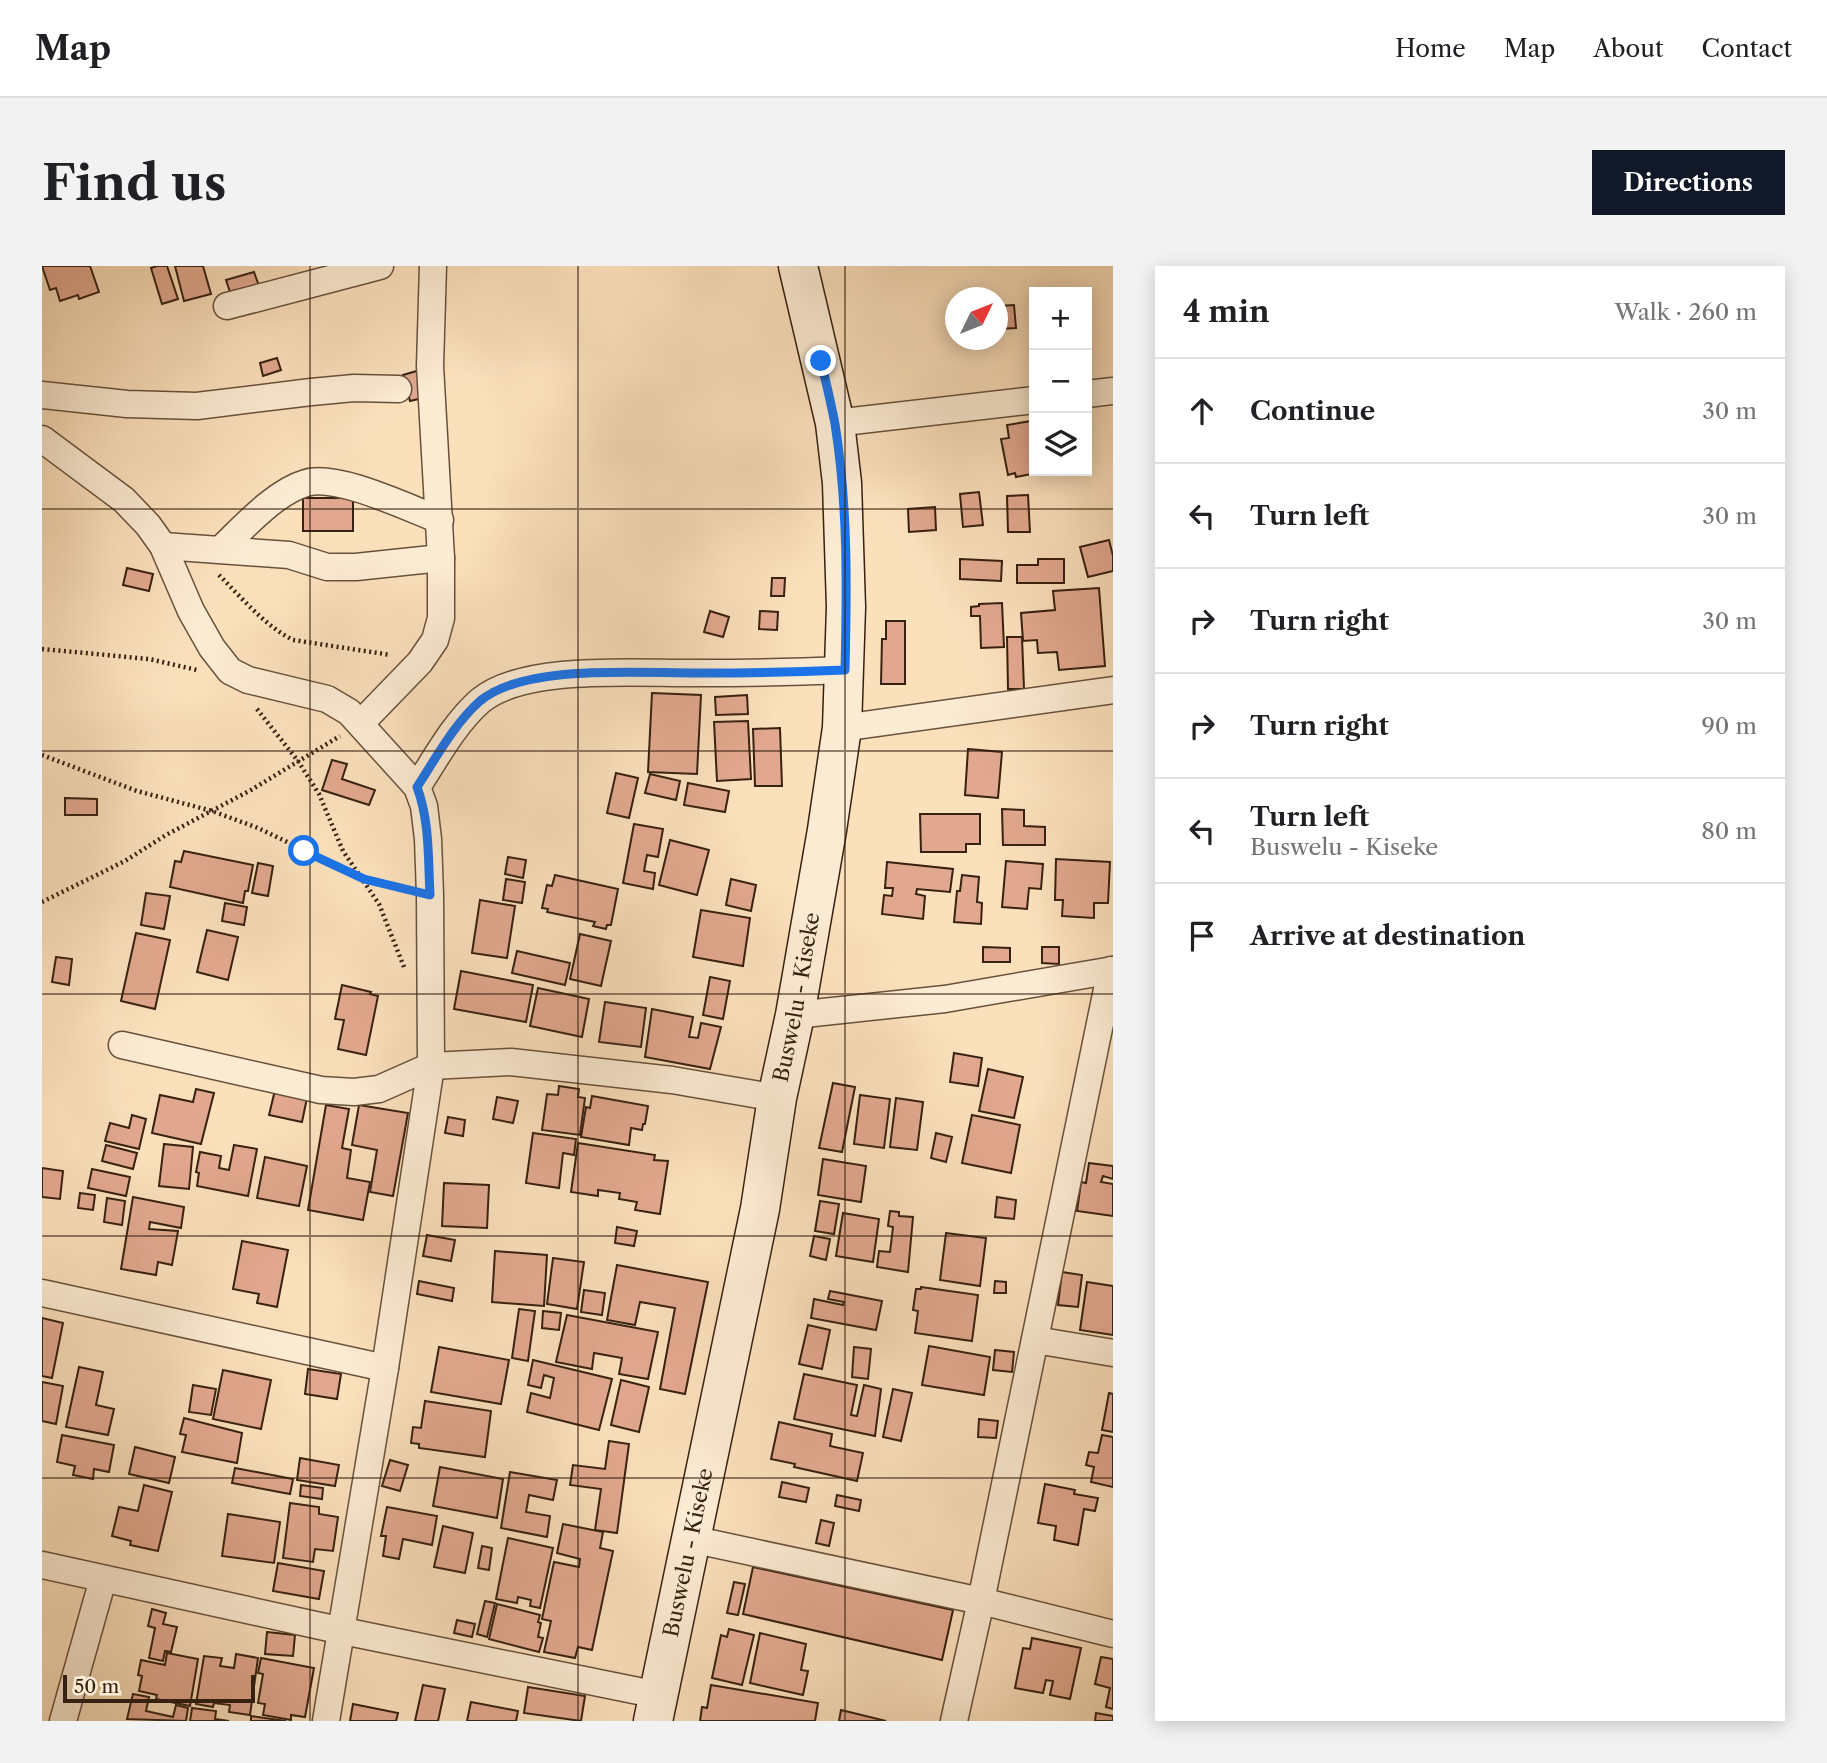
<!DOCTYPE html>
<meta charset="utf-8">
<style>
body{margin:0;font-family:"Libre Caslon Text",serif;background:#f2f2f2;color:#202124}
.controls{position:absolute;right:21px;top:21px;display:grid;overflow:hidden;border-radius:0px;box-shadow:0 4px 18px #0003}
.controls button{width:63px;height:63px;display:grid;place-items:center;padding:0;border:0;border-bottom:2px solid #e0e0e0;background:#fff;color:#202124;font:35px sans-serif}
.compass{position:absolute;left:903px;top:21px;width:63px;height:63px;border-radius:50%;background:#fff;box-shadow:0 4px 18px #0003;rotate:47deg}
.scale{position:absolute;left:21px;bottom:18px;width:192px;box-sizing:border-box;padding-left:7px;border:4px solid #372110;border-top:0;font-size:19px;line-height:24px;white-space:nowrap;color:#372110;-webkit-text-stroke:5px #fcebd3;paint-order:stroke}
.stop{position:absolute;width:21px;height:21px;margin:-16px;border:5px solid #1a73e8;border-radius:50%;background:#fff}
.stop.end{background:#1a73e8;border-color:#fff;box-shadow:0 2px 7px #0008}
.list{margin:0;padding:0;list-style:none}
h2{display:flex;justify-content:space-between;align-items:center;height:91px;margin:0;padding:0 28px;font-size:30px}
h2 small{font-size:23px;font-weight:400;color:#757577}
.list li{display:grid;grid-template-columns:46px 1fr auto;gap:21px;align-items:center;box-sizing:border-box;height:105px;padding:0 28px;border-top:2px solid #e0e0e0}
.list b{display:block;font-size:26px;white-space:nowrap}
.list p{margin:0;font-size:23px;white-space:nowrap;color:#757577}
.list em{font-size:23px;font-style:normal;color:#757577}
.icon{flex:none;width:38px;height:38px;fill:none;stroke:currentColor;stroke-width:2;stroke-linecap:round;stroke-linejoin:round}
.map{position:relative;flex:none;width:1071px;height:1455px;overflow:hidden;border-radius:0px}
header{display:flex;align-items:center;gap:42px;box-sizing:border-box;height:98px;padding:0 35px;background:#fff;border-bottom:2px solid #e0e0e0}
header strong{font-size:33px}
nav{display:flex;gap:38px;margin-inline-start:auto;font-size:24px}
.intro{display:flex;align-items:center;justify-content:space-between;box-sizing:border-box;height:168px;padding:0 42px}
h1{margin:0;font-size:49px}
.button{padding:18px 32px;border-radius:0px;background:#111827;color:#fff;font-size:24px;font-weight:700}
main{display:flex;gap:42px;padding:0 42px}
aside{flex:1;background:#fff;border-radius:0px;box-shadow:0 4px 18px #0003}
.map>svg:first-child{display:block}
</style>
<header>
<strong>Map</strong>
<nav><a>Home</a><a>Map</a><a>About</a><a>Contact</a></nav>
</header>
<div class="intro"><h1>Find us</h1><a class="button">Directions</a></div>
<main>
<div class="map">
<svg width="1071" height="1455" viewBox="0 0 1071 1455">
<rect width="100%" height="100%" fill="#fbe0bc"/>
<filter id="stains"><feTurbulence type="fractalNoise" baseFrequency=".00286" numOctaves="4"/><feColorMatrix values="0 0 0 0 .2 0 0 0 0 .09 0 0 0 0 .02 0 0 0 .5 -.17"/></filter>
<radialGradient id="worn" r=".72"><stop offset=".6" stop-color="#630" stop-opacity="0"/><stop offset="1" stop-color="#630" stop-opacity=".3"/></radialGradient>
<g fill="#e2a88f" stroke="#372110" stroke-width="2">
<polygon points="0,0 48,0 57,26 37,33 36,29 18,35 14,22 8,24"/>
<polygon points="115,0 125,0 136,33 120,38 109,2"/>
<polygon points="133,0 161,0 169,28 142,35"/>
<polygon points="212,6 217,20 189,29 184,14"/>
<polygon points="972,39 974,62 956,63 956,40"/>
<polygon points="235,92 239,104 221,110 218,97"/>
<polygon points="378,104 385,131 368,135 361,109"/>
<polygon points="989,155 992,169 992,205 1000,206 974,211 973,207 966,209 959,173 967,172 965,159"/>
<polygon points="937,226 941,259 921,261 918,228"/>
<polygon points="986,229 988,266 966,266 965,230"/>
<rect x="261" y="232" width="50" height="33"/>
<polygon points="893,241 894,264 867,266 866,243"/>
<polygon points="1067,274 1071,290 1071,305 1046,311 1038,281"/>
<polygon points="918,293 960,295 959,315 918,313"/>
<polygon points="996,293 1022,293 1022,317 975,317 975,299 996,299"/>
<polygon points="85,302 111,308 107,325 81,319"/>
<polygon points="730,312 743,312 742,330 729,330"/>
<polygon points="1057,322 1063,400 1017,404 1015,386 996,387 995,374 981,375 979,347 1013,344 1011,325"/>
<polygon points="960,337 962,381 939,382 938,350 929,350 929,341 937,340 937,338"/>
<polygon points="668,345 687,351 681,371 662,366"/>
<polygon points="718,345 736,346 735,364 717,363"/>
<polygon points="844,355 863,355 863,418 839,418 840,373 844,373"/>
<polygon points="965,371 980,371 982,423 966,423"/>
<polygon points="610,427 659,429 655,508 606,506"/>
<polygon points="705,429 706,448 674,449 673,431"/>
<polygon points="706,455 709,513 675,515 672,456"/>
<polygon points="738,462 740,520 713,520 711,463"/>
<polygon points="926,483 960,486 956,532 923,529"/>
<polygon points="290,494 305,498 300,513 333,524 327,539 280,524"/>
<polygon points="574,507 596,512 587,552 565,547"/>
<polygon points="608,508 638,515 634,534 603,527"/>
<polygon points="646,517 687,525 683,546 642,539"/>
<polygon points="23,532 55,533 55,549 23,549"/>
<polygon points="960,543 982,544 982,560 1003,561 1003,579 961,579"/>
<polygon points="878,548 938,548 938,578 924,578 924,586 879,586"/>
<polygon points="592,558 621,563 616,591 605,589 602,605 613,607 611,623 581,617"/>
<polygon points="628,574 667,584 655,629 617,619"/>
<polygon points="142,585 211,599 206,625 203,625 201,637 128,621 133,595 139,596"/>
<polygon points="466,591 484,594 481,612 463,608"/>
<polygon points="1014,593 1068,596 1066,637 1052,637 1052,652 1020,650 1021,634 1013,634"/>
<polygon points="964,595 1001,598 999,623 987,622 985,643 960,641"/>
<polygon points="845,596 911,603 908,626 875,623 874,628 883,630 881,653 840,648 842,629 850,630 851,622 843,622"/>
<polygon points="216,597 231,600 226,630 210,627"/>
<polygon points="513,609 576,623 569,659 565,659 564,663 551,660 553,656 505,646 506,643 500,642 505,619 510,620"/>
<polygon points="920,609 937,611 935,636 940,637 939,658 912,656 915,625 918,625"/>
<polygon points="464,613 483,616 480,637 461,634"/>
<polygon points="689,613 714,619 709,645 684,639"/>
<polygon points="104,627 128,630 122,663 99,659"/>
<polygon points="438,634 473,640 465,692 430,687"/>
<polygon points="183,637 205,641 202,659 180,655"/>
<polygon points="659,644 708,652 701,700 651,691"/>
<polygon points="165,664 196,671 186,714 155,706"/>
<polygon points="94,667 128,674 113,743 79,735"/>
<polygon points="538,668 569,675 559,720 528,713"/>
<polygon points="941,681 968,682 968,696 941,696"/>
<polygon points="1000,681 1017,681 1017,698 1000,697"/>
<polygon points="475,685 528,697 523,719 470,707"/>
<polygon points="14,691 30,693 27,719 10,716"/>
<polygon points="419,705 491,719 484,756 412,743"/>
<polygon points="668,711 688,715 681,753 661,749"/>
<polygon points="300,719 329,726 328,728 336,730 324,789 296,783 302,754 293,753"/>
<polygon points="496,722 547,733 540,771 488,760"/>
<polygon points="563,736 604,742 599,781 557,776"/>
<polygon points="610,743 651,751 647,771 656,772 659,757 679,761 668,803 603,791"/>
<polygon points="912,787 940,792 936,820 908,816"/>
<polygon points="946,803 981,811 972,852 937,845"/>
<polygon points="791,817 813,821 800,886 777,882"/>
<polygon points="517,820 537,823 536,831 543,832 538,869 500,864 505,828 516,829"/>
<polygon points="154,823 172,827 159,878 110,867 118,829 151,836"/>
<polygon points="233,824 265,832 260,856 227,849"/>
<polygon points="818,829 848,833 842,882 812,878"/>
<polygon points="550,830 606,840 603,858 601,858 600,864 589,862 587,879 539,871 544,841 548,842"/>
<polygon points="455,831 476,835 471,857 451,853"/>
<polygon points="854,832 881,836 875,884 848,881"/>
<polygon points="284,839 307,843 300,882 309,884 305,912 328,916 321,954 266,944"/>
<polygon points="317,839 366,847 351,930 328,926 335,884 310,879"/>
<polygon points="90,849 104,853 97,883 63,875 68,857 87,862"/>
<polygon points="930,849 978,859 969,907 920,897"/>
<polygon points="406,851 423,854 421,870 403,867"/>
<polygon points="491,867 534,873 532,889 521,887 517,922 484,917"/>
<polygon points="894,867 910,871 904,896 889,892"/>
<polygon points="536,877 613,889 612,894 626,895 618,948 593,944 595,936 577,933 578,927 556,924 556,930 529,926"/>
<polygon points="122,878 151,881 147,923 117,920"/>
<polygon points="64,879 95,887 91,903 60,895"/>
<polygon points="192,879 215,883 206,930 155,920 157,907 154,906 158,886 179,890 177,902 187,904"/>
<polygon points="223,891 265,900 257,940 215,932"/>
<polygon points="781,893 824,900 819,936 776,929"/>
<polygon points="1047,897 1071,900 1071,913 1061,910 1059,916 1071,918 1071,950 1035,945 1039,916 1044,917"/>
<polygon points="0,902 21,905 18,933 0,931"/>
<polygon points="50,903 88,911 84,930 46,922"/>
<polygon points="402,917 447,919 445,962 400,960"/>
<polygon points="38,927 53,929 51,944 36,942"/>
<polygon points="91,931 142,941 139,962 108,956 107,963 136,965 130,999 116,996 114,1009 79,1003"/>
<polygon points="955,931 974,934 972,953 953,951"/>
<polygon points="65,932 83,935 80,959 62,956"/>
<polygon points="778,935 797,938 792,968 773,965"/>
<polygon points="848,945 857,946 857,950 871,951 866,1006 835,1001 837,985 848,986 851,961 846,960"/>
<polygon points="801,947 837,953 831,996 794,990"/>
<polygon points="575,961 595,965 592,980 573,977"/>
<polygon points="904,967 944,972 938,1020 898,1014"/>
<polygon points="385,969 413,974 409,995 381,990"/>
<polygon points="772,970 788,973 784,994 768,990"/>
<polygon points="200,975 246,984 235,1041 215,1037 217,1028 191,1023"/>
<polygon points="453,985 505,989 502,1040 450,1036"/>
<polygon points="511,992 542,996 535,1043 505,1038"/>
<polygon points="575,999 666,1016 643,1128 618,1123 633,1042 598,1036 593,1059 565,1054"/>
<polygon points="1020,1006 1040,1009 1036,1041 1016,1039"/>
<polygon points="377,1015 412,1022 410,1035 375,1028"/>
<polygon points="953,1015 964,1016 964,1027 952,1027"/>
<polygon points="1045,1016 1071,1020 1071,1069 1038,1064"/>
<polygon points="879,1021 936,1029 930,1075 873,1067 876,1045 871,1044 874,1023 879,1023"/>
<polygon points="542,1024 563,1027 560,1049 539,1046"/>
<polygon points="788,1025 840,1035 834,1064 769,1052 772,1033 801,1039 802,1036 786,1033"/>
<polygon points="477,1043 493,1045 486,1095 470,1092"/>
<polygon points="501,1045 519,1047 517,1064 500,1062"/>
<polygon points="525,1049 616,1066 606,1113 577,1108 580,1092 552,1087 550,1103 514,1096"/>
<polygon points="0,1052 21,1057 10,1112 0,1110"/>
<polygon points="766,1059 788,1064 780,1103 757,1098"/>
<polygon points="887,1080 948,1091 942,1129 880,1119"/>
<polygon points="397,1081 467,1094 459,1138 389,1126"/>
<polygon points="812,1081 829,1083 826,1113 810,1111"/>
<polygon points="953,1084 972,1086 970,1106 951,1104"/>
<polygon points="491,1094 570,1113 557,1164 485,1146 489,1127 508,1132 512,1112 502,1109 499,1122 486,1119"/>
<polygon points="37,1101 61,1106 54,1139 72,1143 66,1169 24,1161"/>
<polygon points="266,1103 299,1108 295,1133 263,1128"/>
<polygon points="181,1104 229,1114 219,1163 171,1153"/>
<polygon points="762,1108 815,1119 809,1149 815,1150 822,1119 839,1123 833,1170 752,1153"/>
<polygon points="579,1114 607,1121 597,1166 569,1159"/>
<polygon points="0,1116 21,1120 14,1158 0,1155"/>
<polygon points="151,1119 174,1123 169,1149 147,1146"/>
<polygon points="851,1123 870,1127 859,1175 841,1171"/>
<polygon points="1067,1127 1071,1128 1071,1166 1060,1164"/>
<polygon points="383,1135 449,1145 443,1191 377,1182 377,1178 369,1177 371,1161 379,1162"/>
<polygon points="142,1152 200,1167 195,1197 140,1186 144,1169 138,1168"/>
<polygon points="937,1153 956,1155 954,1172 936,1171"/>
<polygon points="737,1156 790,1168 788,1180 821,1187 815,1215 752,1201 753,1198 729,1193"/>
<polygon points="20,1169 72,1179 67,1206 52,1203 51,1213 31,1209 33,1200 15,1196"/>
<polygon points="1060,1169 1071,1171 1071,1221 1049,1216 1052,1201 1044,1199 1047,1186 1056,1187"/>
<polygon points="567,1175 587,1178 575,1267 553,1264 559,1223 528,1219 531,1199 563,1203"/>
<polygon points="93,1181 133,1191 127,1217 87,1208"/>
<polygon points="258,1192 297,1199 293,1220 255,1214"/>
<polygon points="348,1194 366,1199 358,1225 340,1220"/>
<polygon points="398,1201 461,1213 455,1252 391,1240"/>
<polygon points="193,1202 251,1213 248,1228 190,1217"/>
<polygon points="468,1206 515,1214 511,1234 487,1229 484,1246 508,1250 505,1271 459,1262"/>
<polygon points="740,1216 767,1222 764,1236 737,1231"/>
<polygon points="1003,1218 1033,1224 1032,1228 1056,1232 1053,1245 1042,1243 1036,1279 1012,1274 1014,1260 996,1257"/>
<polygon points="102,1219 130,1226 116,1285 88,1279 89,1275 70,1270 77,1241 96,1245"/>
<polygon points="259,1219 281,1222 280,1233 258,1230"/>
<polygon points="795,1229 819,1234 817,1245 793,1240"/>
<polygon points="248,1237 277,1241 277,1248 296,1251 291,1285 273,1283 271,1296 241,1292"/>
<polygon points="345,1241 395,1250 390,1279 361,1273 357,1293 341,1290 344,1270 339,1270"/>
<polygon points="186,1248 238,1256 232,1297 180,1290"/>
<polygon points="779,1254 792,1257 787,1280 774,1277"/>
<polygon points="521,1258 561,1266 558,1282 571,1285 550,1384 536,1381 533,1392 502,1386 509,1355 500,1353 512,1296 537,1301 538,1293 515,1287"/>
<polygon points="401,1260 431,1267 423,1307 392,1301"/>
<polygon points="466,1272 511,1282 498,1342 488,1340 489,1334 476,1331 475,1337 454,1333"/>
<polygon points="440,1280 450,1282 447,1304 436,1302"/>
<polygon points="236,1297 282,1305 277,1333 231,1325"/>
<polygon points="711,1301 911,1344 900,1394 701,1348"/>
<polygon points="692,1316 703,1318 696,1349 685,1347"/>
<polygon points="443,1335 453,1337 445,1371 435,1368"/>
<polygon points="455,1338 498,1349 496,1356 499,1357 496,1371 501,1372 497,1386 447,1373"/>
<polygon points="110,1343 124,1347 121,1358 135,1361 129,1386 123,1385 121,1395 107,1392 113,1362 106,1360"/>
<polygon points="415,1354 433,1358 430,1371 412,1367"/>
<polygon points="687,1363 712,1369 700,1419 670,1412 679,1369 685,1371"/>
<polygon points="225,1366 253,1369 251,1390 223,1388"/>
<polygon points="718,1367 764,1378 759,1404 766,1405 761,1429 708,1417"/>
<polygon points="990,1372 1039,1382 1028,1433 1008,1429 1011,1415 1004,1414 1001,1427 973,1422 981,1382 988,1383"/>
<polygon points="125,1387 156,1393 148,1440 114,1433 115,1429 97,1425 100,1410 96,1409 99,1394 123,1399"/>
<polygon points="194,1388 216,1392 208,1449 187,1446 188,1439 172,1437 171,1441 154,1438 162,1390 180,1392 178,1400 192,1402"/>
<polygon points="1059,1391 1071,1393 1071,1443 1064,1441 1068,1422 1053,1418"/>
<polygon points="219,1392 272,1402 263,1451 249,1449 249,1454 221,1449 223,1438 216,1437 221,1408 216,1407"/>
<polygon points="381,1419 403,1423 396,1455 373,1455"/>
<polygon points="669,1419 776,1437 773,1455 658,1455 660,1441 665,1442"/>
<polygon points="486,1421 543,1430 539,1455 482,1447"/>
<polygon points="91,1428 107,1431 104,1445 131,1451 134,1439 146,1442 144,1455 85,1453"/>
<polygon points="429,1436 476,1445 474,1455 425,1455"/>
<polygon points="311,1438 356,1447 354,1455 308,1455"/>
<polygon points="150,1442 174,1445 173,1453 187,1455 148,1455"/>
<polygon points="799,1444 844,1455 797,1455"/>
<polygon points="1054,1447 1071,1450 1071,1455 1053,1455"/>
<polygon points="209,1450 244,1455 209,1455"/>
</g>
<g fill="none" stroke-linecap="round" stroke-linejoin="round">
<defs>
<g id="street">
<polyline points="185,40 338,0"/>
<polyline points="1045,128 1071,125"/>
<polyline points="0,129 85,138 155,140 269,126 312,122 356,123"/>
<polyline points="793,157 992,134"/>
<polyline points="0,173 82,234 106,259 121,280 149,345 170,382 188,405 206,414 285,433 307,446 375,521 382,540 386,573 388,629 389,800 343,1102 284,1455"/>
<polyline points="121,280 247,289 285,301 314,301 399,292"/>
<path d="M179,283C202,261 233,226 264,217C294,207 366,242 398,254"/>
<polyline points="319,457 378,396 393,374 399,352 399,292 388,100 391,0"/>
<polyline points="800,462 1071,424"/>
<path d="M375,521C394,492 412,458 438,435C483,397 601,408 658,407C706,407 754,406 803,404"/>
<polyline points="753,749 903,733 1071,704"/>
<polyline points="80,779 279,824 312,826 337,823 389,800 469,796 630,814 735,832"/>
<polyline points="0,1027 343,1102"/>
<polyline points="993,1074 1071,1087"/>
<polyline points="649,1273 939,1335 1071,1368"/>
<polyline points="0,1299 301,1365 616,1429"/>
<polyline points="21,1455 61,1313"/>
<polyline points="912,1455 939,1335 1069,704"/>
</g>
<g id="secondary">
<path id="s1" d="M611,1455L718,943L735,832L753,749L785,564L800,462L804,341L800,217L793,157L756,0"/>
</g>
</defs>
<use href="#street" stroke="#68513b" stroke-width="29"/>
<use href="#secondary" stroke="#372110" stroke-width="41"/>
<g stroke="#372110" stroke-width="4.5" stroke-dasharray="2 3.5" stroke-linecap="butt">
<path d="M177,309C200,332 222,359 251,374L349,389"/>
<polyline points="0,383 107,393 155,404"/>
<polyline points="215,443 256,495 277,528 301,585 337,638 362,701"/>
<polyline points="0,489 95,525 170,545 216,562 322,613 365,625"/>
<polyline points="0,636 83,595 124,569 209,524 298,470"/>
</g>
<use href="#street" stroke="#fcebd3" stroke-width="26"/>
<use href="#secondary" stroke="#fcebd3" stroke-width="38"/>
</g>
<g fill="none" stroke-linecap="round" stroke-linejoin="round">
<path stroke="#1a73e8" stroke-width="9" d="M262,585L322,613L388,629C386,593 388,556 375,521C394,492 412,458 438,435C485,396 604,408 663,407C710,407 756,406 803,404C805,322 806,239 793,158C789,137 784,116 779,95"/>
</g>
<path fill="none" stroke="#372110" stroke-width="2" stroke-opacity="0.55" d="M268,0V1455M536,0V1455M803,0V1455M0,243H1071M0,485H1071M0,728H1071M0,970H1071M0,1212H1071"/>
<g text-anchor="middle" stroke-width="7" stroke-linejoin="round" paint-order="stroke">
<g font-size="21" fill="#372110" stroke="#fcebd3">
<text dy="7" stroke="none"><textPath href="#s1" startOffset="738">Buswelu - Kiseke</textPath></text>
<text dy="7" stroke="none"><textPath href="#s1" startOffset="172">Buswelu - Kiseke</textPath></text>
</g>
</g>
<rect width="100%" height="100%" filter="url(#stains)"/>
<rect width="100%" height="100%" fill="url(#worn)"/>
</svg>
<div class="controls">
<button>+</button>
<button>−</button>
<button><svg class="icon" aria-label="layers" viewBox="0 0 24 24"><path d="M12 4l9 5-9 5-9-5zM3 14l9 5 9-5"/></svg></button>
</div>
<svg class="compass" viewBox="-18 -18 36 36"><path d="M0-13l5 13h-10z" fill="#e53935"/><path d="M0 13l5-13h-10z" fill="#757577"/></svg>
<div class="scale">50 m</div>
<div class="stop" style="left:262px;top:585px"></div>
<div class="stop end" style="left:779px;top:95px"></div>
</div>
<aside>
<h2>4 min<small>Walk · 260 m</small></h2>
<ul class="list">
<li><svg class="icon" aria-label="ahead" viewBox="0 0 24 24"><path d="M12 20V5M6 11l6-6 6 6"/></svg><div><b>Continue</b></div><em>30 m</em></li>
<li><svg class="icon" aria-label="left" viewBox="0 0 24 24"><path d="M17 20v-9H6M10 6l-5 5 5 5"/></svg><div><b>Turn left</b></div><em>30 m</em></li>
<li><svg class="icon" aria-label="right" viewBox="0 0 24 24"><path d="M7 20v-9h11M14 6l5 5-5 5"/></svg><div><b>Turn right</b></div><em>30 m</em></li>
<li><svg class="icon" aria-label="right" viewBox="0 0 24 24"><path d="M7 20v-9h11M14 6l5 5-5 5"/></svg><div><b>Turn right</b></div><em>90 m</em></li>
<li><svg class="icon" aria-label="left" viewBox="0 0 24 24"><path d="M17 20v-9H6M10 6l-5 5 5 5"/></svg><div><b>Turn left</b><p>Buswelu - Kiseke</p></div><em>80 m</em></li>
<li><svg class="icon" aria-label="arrive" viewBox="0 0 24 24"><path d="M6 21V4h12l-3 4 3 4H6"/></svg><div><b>Arrive at destination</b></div></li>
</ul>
</aside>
</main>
